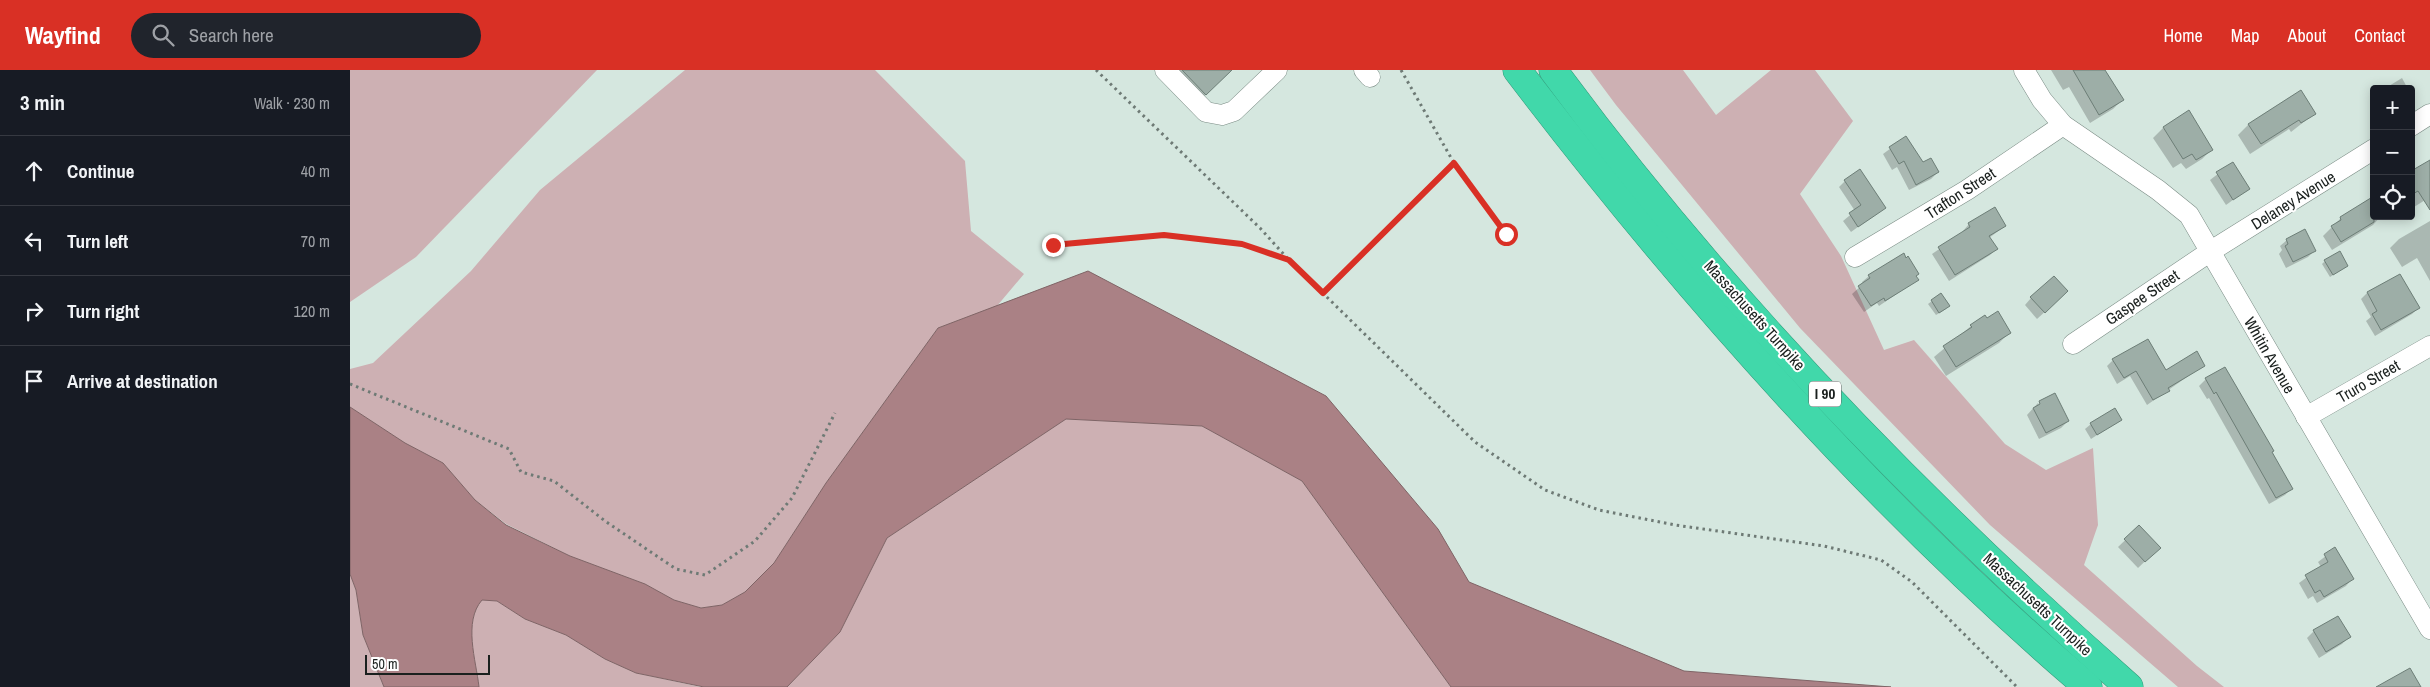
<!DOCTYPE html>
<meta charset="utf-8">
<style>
body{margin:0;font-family:"Archivo Narrow",sans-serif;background:#20242c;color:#f1f3f6}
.controls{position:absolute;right:15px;top:15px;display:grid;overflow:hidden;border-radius:5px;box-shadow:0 2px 12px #0003}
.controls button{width:45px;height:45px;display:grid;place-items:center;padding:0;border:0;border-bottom:1px solid #363941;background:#171b24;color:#f1f3f6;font:25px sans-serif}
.scale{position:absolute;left:15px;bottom:12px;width:125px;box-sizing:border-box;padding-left:5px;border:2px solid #1a201e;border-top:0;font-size:14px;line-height:18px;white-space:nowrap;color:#1a201e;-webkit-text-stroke:4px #fff;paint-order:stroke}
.stop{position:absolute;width:15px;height:15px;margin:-11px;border:4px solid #d93025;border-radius:50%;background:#fff}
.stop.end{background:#d93025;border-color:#fff;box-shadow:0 1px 5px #0008}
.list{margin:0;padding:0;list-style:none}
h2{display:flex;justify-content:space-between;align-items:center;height:65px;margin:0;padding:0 20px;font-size:21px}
h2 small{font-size:16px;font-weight:400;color:#9ea1a6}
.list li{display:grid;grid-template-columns:32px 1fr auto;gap:15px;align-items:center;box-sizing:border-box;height:70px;padding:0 20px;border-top:1px solid #363941}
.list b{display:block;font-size:19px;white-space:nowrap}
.list em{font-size:16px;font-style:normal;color:#9ea1a6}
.icon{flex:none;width:28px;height:28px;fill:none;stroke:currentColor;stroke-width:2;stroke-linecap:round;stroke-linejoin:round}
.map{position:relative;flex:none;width:2080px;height:617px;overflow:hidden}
header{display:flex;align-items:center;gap:30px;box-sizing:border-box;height:70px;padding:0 25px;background:#d93025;color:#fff}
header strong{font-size:24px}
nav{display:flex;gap:28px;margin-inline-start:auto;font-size:18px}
.search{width:350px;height:45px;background:#20242c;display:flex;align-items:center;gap:12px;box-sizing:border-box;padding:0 18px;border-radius:28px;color:#9ea1a6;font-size:19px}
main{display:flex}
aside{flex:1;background:#171b24}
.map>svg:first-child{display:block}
</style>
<header>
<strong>Wayfind</strong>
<div class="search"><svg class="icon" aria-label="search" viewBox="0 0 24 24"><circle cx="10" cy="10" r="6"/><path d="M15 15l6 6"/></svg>Search here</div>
<nav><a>Home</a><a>Map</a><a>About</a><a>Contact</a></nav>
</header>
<main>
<aside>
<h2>3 min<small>Walk · 230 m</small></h2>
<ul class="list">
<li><svg class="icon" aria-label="ahead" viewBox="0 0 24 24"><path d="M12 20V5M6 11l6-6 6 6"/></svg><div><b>Continue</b></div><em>40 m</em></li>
<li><svg class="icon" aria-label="left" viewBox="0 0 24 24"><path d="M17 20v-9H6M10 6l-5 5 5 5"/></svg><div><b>Turn left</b></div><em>70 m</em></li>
<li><svg class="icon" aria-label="right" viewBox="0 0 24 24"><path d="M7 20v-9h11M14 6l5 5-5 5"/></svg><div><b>Turn right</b></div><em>120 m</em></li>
<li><svg class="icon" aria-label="arrive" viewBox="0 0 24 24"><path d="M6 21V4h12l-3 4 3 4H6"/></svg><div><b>Arrive at destination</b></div></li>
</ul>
</aside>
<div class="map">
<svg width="2080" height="617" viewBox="0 0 2080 617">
<rect width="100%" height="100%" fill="#d5e7df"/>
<g fill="#cdb0b3">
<polygon points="0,0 247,0 66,187 0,232"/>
<polygon points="335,0 525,0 615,91 621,161 674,204 647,236 588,258 476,413 424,493 395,522 372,535 351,538 324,530 295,514 220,486 156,454 125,430 93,393 55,373 0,337 0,299 23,293 121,201 190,120"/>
<polygon points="1240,0 1333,0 1366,45 1421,0 1465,0 1503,51 1450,124 1491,186 1534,280 1564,270 1655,374 1696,400 1743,378 1748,455 1734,495 1847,596 1874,617 1828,617 1640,455 1450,258 1266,35"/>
<polygon points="716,349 852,356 952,411 1101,617 437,617 490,562 537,468"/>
<polygon points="0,504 6,520 13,565 34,617 0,617"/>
<path d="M132,530L147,531L175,549L216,565L255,589L286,603L351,617H129C126,590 113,553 132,530Z"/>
</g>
<path fill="#aa8185" stroke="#7f6466" d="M738,201L976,326L1088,459L1119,512L1334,601L1541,617H1101L952,411L852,356L716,349L537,468L490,562L437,617H354L286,603L255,589L216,565L175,549L147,531L132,530C113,552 126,590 129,617H34L13,565L6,520L0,504V337L55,373L93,393L125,430L156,455L220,486L295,514L324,530L351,538L372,535L395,522L424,493L476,413L588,258Z"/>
<g fill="#0003">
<polygon points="818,0 880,0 843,38"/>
<polygon points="1701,0 1743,0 1772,30 1763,39 1740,53 1719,17 1713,20"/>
<polygon points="2052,8 2058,19 2034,19"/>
<polygon points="1964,44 1941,62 1939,59 1900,84 1888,65 1898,55"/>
<polygon points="1813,58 1862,79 1852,89 1836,99 1831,93 1823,98 1803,68"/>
<polygon points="1556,67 1573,94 1588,102 1581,109 1559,120 1547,97 1542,100 1533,84"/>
<polygon points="2080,91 2080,127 2064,137 2061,132 2061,103"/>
<polygon points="1882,93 1898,119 1876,135 1860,110"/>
<polygon points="1495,111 1534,138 1501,162 1493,151 1505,141 1489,117"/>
<polygon points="2031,146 2023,155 1982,180 1973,166 1991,148"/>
<polygon points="2080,151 2080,211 2067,188 2052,197 2040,178 2049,169"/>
<polygon points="1619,154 1655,156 1639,168 1646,179 1640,185 1599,211 1582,184 1614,162 1613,161"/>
<polygon points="1937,170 1964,181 1958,187 1936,198 1929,184 1932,180 1930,176"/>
<polygon points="1975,191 1994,198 1980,207 1972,194"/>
<polygon points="1519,206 1565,207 1567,210 1529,236 1527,233 1514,242 1502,224 1513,214 1512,212"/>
<polygon points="2049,206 2068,238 2062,244 2025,266 2016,251 2021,247 2011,229 2017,223"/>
<polygon points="1591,224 1596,239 1586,245 1578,234"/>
<polygon points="1681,228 1710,228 1687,249 1675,235"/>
<polygon points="1621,256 1659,263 1649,273 1596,306 1584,287"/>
<polygon points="1763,290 1815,301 1854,295 1797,335 1780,306 1767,314 1757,296"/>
<polygon points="1856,309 1921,383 1941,419 1935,425 1919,434 1859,328 1857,329 1849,316"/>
<polygon points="1704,324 1718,351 1711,358 1689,369 1677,345 1688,333 1692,340 1694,339 1691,332 1689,332"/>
<polygon points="1770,350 1741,369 1735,359 1741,354"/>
<polygon points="1789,457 1809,478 1788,498 1768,477"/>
<polygon points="1985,479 2002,509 1996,516 1967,533 1963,526 1958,529 1949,513 1971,497 1968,492"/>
<polygon points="1987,547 1999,567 1992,574 1969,588 1957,568 1964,561"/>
</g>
<g fill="#9daea7" stroke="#6d7e77">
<polygon points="832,0 882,0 856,25"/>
<polygon points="1723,0 1755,0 1774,30 1749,45"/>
<polygon points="1951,20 1966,44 1951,53 1949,50 1911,74 1898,54"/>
<polygon points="1839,40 1863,80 1846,90 1842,84 1833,89 1813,57"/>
<polygon points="1556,66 1573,92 1581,88 1589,102 1566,115 1554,91 1549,94 1539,77"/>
<polygon points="2080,90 2080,140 2068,121 2061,125 2061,101"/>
<polygon points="1883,92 1900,119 1883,130 1866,102"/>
<polygon points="1510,99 1536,138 1508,157 1499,143 1511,135 1494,110"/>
<polygon points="2024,126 2024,152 1991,172 1981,156 1991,150 1990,147"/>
<polygon points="1645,137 1656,156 1639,166 1648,179 1605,205 1588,177 1620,157 1618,153"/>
<polygon points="1955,159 1966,181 1943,192 1935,176 1938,174 1936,169"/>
<polygon points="1990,181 1998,196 1983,205 1974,190"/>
<polygon points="1554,183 1556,188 1558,186 1569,204 1566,206 1569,210 1535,231 1534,228 1521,236 1508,216 1520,208 1518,205"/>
<polygon points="2050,204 2070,238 2031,260 2022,244 2027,241 2017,222"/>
<polygon points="1704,206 1718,221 1695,243 1680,227"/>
<polygon points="1591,223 1600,236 1589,243 1581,230"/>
<polygon points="1648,241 1661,263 1606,297 1593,276 1622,257 1620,255 1635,245 1637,248"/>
<polygon points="1798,269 1816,300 1847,281 1855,296 1818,318 1820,321 1803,330 1786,301 1774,308 1762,289"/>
<polygon points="1875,297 1924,381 1922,382 1943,419 1926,428 1866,322 1864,324 1855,308"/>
<polygon points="1705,323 1719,351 1696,363 1683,338 1690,334 1689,331"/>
<polygon points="1765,338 1772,350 1747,365 1740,353"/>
<polygon points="1789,455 1811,478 1795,492 1774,469"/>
<polygon points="1985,477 2004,509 1974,527 1970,520 1965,523 1955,505 1978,492 1974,484"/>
<polygon points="1988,546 2001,567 1976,582 1963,560"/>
<polygon points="2060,598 2071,617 2026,617"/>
</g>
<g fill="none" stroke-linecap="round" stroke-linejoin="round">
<defs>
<g id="minor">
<polyline points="815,0 856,42 872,45 884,41 927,0"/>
<polyline points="1014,0 1020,7"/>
<polyline points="1674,0 1692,30 1713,55 1808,120 1839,145 2080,559"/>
<polyline points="2061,56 2080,44"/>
<polyline points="1505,187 1617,120 1713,55"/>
<polyline points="1723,274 1861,181 2024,79"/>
<polyline points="1956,347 2080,276"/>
</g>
<g id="highway">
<path d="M1167,0C1337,223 1525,435 1738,617"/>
<path d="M1203,0C1370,227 1568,431 1779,617"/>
</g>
</defs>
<use href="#minor" stroke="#7b8c85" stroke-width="21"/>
<use href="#highway" stroke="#339879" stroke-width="29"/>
<g stroke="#6e7a75" stroke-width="3" stroke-dasharray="2.5 4" stroke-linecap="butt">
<polyline points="746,0 910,158 938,189"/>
<polyline points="1051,0 1104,93 1156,164"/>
<polyline points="703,175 814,165 892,174 939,190 1125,372 1195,420 1249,440 1325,455 1474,476 1531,490 1562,512 1667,617"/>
<polyline points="973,223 1104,93"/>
<polyline points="0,314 159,379 171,402 204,411 255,451 326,499 355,505 405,471 442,428 485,343"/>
</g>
<use href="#minor" stroke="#fff" stroke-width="20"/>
<use href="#highway" stroke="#41d8aa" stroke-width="28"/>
</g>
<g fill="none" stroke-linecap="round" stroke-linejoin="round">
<polyline stroke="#d93025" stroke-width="6" points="703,175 814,165 892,174 939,190 973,223 1104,93 1156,164"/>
</g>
<g text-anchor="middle" stroke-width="4" stroke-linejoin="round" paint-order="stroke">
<rect fill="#fff" stroke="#5f6362" stroke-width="1" x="1459" y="311.5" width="32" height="25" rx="4"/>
<g font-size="15" font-weight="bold" fill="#1a201e">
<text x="1475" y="329">I 90</text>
</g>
<g font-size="16" fill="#1a201e" stroke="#fff">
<text transform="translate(1610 123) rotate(-33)" y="6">Trafton Street</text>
<text transform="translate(1943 130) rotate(-32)" y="6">Delaney Avenue</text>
<text transform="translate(1792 227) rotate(-34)" y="6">Gaspee Street</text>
<text transform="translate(1405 245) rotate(48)" y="6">Massachusetts Turnpike</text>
<text transform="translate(1920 285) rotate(60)" y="6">Whitin Avenue</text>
<text transform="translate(2018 311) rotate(-30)" y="6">Truro Street</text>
<text transform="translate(1688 534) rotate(43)" y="6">Massachusetts Turnpike</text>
</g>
</g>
</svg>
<div class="controls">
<button>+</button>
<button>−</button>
<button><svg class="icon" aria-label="locate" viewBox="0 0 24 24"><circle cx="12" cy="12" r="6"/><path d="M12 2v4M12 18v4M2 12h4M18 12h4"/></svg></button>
</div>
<div class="scale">50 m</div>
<div class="stop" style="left:1156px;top:164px"></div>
<div class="stop end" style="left:703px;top:175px"></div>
</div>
</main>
